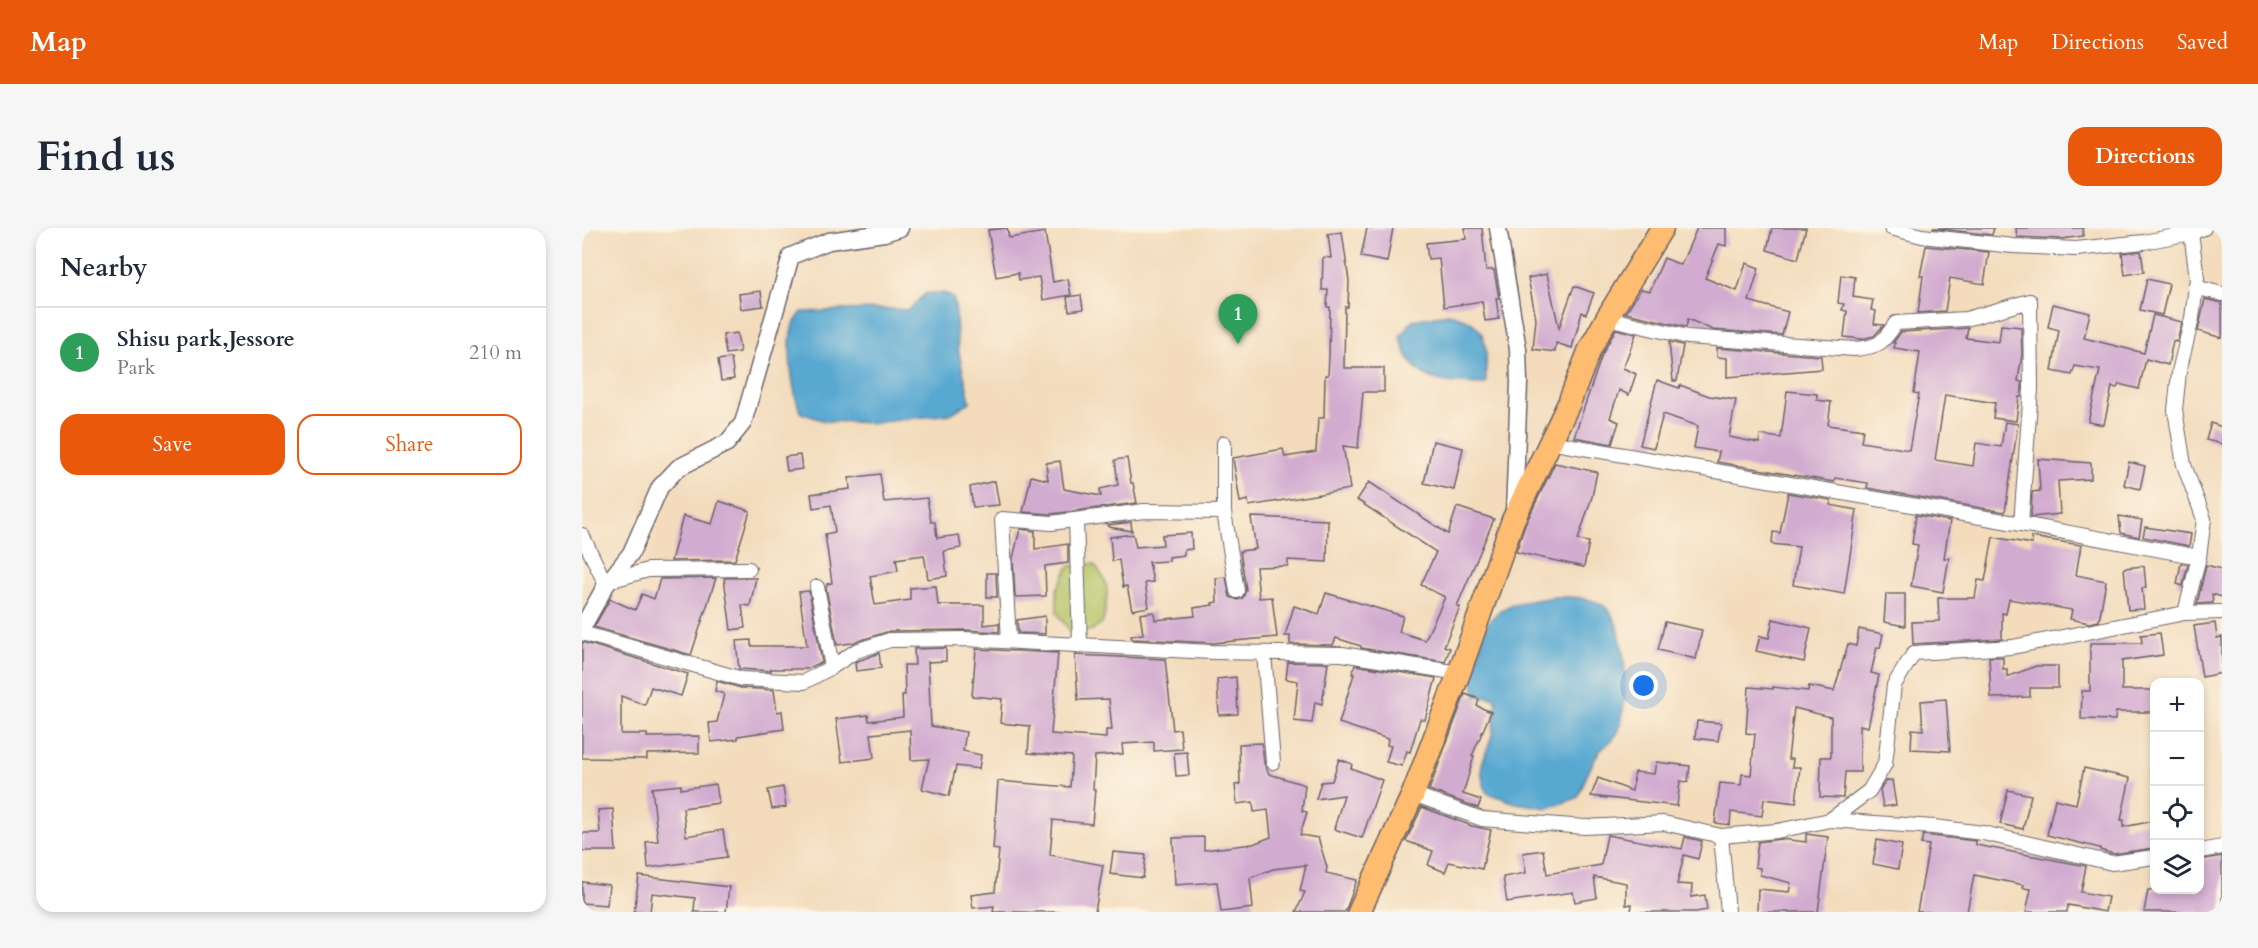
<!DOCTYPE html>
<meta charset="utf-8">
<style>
body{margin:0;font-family:Cardo,serif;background:#f6f6f7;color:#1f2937}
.controls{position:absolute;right:18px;bottom:18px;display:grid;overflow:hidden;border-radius:12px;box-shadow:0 3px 9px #0003}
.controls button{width:54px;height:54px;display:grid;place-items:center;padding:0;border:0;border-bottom:2px solid #e0e1e3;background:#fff;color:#1f2937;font:30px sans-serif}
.you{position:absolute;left:1062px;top:458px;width:21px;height:21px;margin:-15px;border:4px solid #fff;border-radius:50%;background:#1a73e8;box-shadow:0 0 0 9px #1a73e833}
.badge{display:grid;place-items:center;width:39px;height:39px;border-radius:50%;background:#ea580c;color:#fff;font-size:20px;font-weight:700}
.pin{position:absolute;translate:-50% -50px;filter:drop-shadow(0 2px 3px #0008)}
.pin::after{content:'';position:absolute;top:32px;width:21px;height:18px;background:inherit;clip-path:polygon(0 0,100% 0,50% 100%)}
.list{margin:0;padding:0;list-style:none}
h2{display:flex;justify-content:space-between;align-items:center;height:78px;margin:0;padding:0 24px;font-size:26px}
h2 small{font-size:20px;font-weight:400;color:#747a83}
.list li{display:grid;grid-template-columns:39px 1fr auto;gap:18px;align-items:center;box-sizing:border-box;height:90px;padding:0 24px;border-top:2px solid #e0e1e3}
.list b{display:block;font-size:22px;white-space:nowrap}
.list p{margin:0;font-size:20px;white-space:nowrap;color:#747a83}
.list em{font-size:20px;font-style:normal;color:#747a83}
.actions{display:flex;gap:12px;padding:18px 24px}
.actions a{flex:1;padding:14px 0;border:2px solid #ea580c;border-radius:18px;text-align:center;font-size:21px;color:#ea580c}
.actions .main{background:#ea580c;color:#fff}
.icon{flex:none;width:33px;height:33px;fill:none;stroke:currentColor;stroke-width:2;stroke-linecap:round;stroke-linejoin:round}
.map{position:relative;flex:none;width:1640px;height:684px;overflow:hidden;border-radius:18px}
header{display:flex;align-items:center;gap:36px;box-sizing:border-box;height:84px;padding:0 30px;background:#ea580c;color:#fff}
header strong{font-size:28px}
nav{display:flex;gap:33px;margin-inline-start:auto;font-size:21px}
.intro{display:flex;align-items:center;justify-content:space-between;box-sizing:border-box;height:144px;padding:0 36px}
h1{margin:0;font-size:42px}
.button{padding:15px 27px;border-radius:18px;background:#ea580c;color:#fff;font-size:21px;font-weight:700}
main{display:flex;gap:36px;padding:0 36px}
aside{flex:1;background:#fff;border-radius:18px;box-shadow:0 3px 9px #0003}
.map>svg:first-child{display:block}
</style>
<header>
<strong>Map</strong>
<nav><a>Map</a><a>Directions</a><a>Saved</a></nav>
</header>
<div class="intro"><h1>Find us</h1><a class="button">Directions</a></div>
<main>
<aside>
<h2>Nearby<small></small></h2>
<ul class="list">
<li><span class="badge" style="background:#2e9e5b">1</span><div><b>Shisu park,Jessore</b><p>Park</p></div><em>210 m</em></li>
</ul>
<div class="actions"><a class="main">Save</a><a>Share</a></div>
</aside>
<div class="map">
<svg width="1640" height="684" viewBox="0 0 1640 684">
<rect width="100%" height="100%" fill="#fcf5e5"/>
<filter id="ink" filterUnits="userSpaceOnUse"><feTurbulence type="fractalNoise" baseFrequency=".0167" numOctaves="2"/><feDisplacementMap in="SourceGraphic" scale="12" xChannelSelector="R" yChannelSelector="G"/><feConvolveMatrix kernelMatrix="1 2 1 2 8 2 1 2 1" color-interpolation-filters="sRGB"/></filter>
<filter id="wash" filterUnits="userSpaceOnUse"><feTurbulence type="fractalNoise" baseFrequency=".008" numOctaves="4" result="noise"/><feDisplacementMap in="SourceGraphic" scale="24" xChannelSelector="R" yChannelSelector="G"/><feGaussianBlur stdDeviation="1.35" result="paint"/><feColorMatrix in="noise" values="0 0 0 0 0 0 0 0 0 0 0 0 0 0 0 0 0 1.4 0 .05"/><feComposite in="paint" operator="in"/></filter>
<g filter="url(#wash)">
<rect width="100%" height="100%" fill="#f3dbbc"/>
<path fill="#b5c467" stroke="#6c7351" stroke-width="1.5" d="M512,336C531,359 525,366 521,394L510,402L490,406L475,385V361L487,338Z"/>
<g fill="#58a8d2" stroke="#3d6586" stroke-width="1.5">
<path d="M344,65H362L371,70C376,84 373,102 376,118C378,137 385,155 388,174L368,186L292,195L243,193L219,185C210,165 205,121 210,100C212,94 217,89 220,84C255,83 291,79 326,82Z"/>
<path d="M866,86C910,94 904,119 904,156C876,155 843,158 827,131C823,125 821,116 818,109L831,92Z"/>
<path d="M971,369C986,369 1007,368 1020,377C1047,392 1047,478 1036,504C1032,513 1023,517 1017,524C1008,537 1002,556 995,570L966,580L934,575L905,565C893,534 903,535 910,507C912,496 913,485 915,474L911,469L894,468L890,451L904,397L915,385L930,376Z"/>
</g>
<g id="blocks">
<g fill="#d2abd0">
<polygon points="425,0 427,10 463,4 471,54 486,51 489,67 461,72 457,49 437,52 436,45 414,49 406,2"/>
<polygon points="785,0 811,0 805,34 779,29"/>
<polygon points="883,0 900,0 904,42 912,42 917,70 914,70 917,91 903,93 900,73 862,79 857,30 846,31 844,15 884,11"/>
<polygon points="1115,0 1144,0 1144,18 1137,16 1123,50 1155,63 1164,35 1177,40 1167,73 1206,84 1200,107 1131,102 1106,91 1104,99 1044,85 1059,61 1068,63 1082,30 1099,37"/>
<polygon points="1190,0 1224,0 1216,31 1185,22"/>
<polygon points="1350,0 1412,0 1410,7"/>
<polygon points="1434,0 1501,0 1501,8 1479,11 1435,9"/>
<polygon points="760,4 767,53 766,79 763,79 762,140 802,140 802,164 781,164 776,220 761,218 768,261 667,278 666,272 658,274 651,230 701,221 703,229 734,224 736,190 742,190 743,147 746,147 747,128 748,79 745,79 746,62 740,62 741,29 749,30 746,6"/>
<polygon points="1344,18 1407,24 1402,56 1368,50 1363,83 1336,85 1341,48 1338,48"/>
<polygon points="1559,23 1562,44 1543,47 1540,25"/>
<polygon points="965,46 977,100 992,58 1012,65 1004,86 1000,84 990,120 974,115 973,124 951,121 954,91 946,50"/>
<polygon points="1259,47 1273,49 1271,69 1291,72 1289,82 1294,83 1292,96 1302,97 1292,108 1280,111 1262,109 1265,83 1260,82 1262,76 1256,75"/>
<polygon points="1565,51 1587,56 1580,87 1558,82"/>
<polygon points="179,63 181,78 159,81 157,66"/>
<polygon points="499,67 501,81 487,83 485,69"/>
<polygon points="1623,71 1640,75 1640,110 1616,103"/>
<polygon points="1471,76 1508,85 1502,110 1562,125 1571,87 1600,94 1595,114 1591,113 1586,137 1564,131 1557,161 1537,156 1535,160 1530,159 1522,197 1506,194 1518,142 1493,138 1490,147 1470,143 1477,102 1466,99"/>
<polygon points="1419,97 1439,99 1440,126 1436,153 1440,154 1440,161 1439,169 1437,169 1434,193 1411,190 1413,175 1363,167 1353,232 1391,238 1394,215 1419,219 1423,194 1436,196 1423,284 1285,260 1286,255 1253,250 1252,254 1135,234 1137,224 1112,220 1116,198 1081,186 1072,220 1058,217 1075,152 1097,160 1098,157 1127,168 1154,172 1147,209 1177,215 1178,207 1199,210 1205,163 1235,166 1235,172 1249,174 1246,197 1281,202 1279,214 1327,222 1337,166 1332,165 1338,124 1312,120 1313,115 1311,115 1319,104 1386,100 1384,110 1417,114"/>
<polygon points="1034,101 1054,106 1041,140 1054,146 1047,167 1037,162 1028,190 1037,194 1030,216 992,209 1020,127"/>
<polygon points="155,105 158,124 144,126 141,107"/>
<polygon points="1087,114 1101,117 1095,153 1091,153"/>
<polygon points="1135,120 1239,128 1240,141 1145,149 1145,130 1135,129"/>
<polygon points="149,130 152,151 139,153 136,132"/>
<polygon points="1629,195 1640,199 1640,216 1624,212"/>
<polygon points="851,213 881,220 872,262 842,255"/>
<polygon points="218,227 220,241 205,243 203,229"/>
<polygon points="545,230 549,255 551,255 555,275 469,286 441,284 449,248 466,252 464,235 478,233 482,261 519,268 518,261 536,257 533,232"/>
<polygon points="1456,231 1509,235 1509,251 1476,253 1478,286 1449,289 1450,264 1458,263"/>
<polygon points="1547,234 1563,238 1558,261 1542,257"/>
<polygon points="973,235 1015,244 1010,269 996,312 1007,314 1002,339 934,324 943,297"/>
<polygon points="298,246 302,274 345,270 349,294 353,294 355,310 377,307 379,320 362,323 365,348 346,351 342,327 314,331 316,343 288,348 293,377 328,372 328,360 354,358 356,377 402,377 402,397 417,395 417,404 382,402 308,403 270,415 255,417 244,360 245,356 250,355 243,306 253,304 249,277 231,280 229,266 268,261 267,250"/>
<polygon points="413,253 417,277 391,279 388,259"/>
<polygon points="787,254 866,306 875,279 912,291 875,378 878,379 862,418 868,420 863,434 779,420 779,418 754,410 751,417 708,416 708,408 703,408 712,378 737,386 744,365 821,388 817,404 843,412 863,369 839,357 854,324 775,272"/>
<polygon points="1206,265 1249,272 1248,277 1275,282 1262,366 1211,357 1217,319 1190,316 1191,304 1198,305"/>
<polygon points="137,273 168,283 153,332 89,333 101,288 130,296"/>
<polygon points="1334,287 1368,293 1362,330 1367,330 1361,364 1329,358 1336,317 1330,316"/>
<polygon points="1537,288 1560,292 1557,309 1539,305"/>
<polygon points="669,289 746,292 745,334 706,332 706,338 674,339 677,370 690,369 695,409 631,415 550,411 549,408 561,406 558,386 572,384 573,392 613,388 612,380 631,377 630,375 635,374 634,350 644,349 648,369 656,372 661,370 664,362 658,323 674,321"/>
<polygon points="549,294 550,303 527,299 526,297"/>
<polygon points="1563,299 1609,306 1607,318 1561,309"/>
<polygon points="438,301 453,303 453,321 486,316 486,335 463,338 464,368 433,369 431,330"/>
<polygon points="609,305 610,321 602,322 602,327 587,329 587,333 567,334 571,354 563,355 567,379 550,382 545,358 541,359 537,332 530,333 528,309 551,306 554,319 581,317 580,307"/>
<polygon points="1411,309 1450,316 1449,309 1499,317 1494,347 1524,353 1517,393 1507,395 1488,391 1490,382 1427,371 1424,386 1420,385 1420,411 1331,416 1330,394 1357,393 1356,370 1393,370 1396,352 1403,353"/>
<polygon points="1599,335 1606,336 1601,358 1595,356"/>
<polygon points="1624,337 1640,341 1640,369 1630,366 1631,375 1615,376"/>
<polygon points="1562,338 1564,360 1560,360 1562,381 1546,382 1542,340"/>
<polygon points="405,345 414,345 415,369 405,369"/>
<polygon points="134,350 109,427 12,399 28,371 53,382 60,366 72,371 78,351"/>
<polygon points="142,350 174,350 168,378 160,377 163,400 149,402"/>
<polygon points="227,363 240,434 225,441 189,441 189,443 157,441 154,413 169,412 169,418 225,418 217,364"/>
<polygon points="1304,366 1323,366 1323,398 1302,394"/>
<polygon points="463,388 463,406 436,405 435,392"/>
<polygon points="1191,391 1229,400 1222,434 1174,423 1178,408 1187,410"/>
<polygon points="1083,394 1120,402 1114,431 1076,422"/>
<polygon points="1633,395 1635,410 1640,409 1640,445 1620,449 1612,398"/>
<polygon points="1277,401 1301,406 1298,420 1295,419 1289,445 1297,447 1286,499 1278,497 1278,544 1263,544 1261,570 1238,569 1239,529 1249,529 1249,489 1212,480 1206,531 1211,531 1210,539 1218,539 1214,575 1182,571 1180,588 1149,584 1148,597 1133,595 1138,555 1159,557 1160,546 1169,547 1173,506 1164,505 1167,459 1191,461 1191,459 1226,463 1227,458 1252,463 1266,416 1274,418"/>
<polygon points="1578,405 1581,427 1540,433 1540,462 1571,462 1571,484 1534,484 1533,492 1499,491 1500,463 1508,463 1508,415 1560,415 1559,407"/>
<polygon points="0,414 106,446 99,468 69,459 63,477 39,468 39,506 65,506 65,509 117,508 117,525 65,526 65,531 0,530"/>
<polygon points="364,420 364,433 346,434 349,498 384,504 381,523 399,527 397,541 374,538 367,568 340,561 347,531 329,532 328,502 289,506 292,530 260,534 254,491 286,487 287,493 321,489 320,467 323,467 322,437 333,437 332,421"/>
<polygon points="394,421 476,425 469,506 524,510 524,502 530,502 527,471 496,472 493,427 583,431 591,502 598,501 600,521 572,523 572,514 540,516 541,526 513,528 511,562 513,562 510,596 471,592 468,627 521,637 513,684 411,684 412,678 391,680 389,667 413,664 417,622 411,621 416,553 488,559 490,528 446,525 448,498 418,495 420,471 390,468"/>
<polygon points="297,425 299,440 274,443 273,434"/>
<polygon points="1407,429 1421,429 1421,441 1425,441 1425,449 1454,438 1476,438 1476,460 1448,460 1448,469 1409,470"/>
<polygon points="706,434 746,435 740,476 733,474 730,495 712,493 716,453 704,451"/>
<polygon points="773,437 854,450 843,492 838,491 828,524 825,523 820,538 804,534 809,518 805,517 806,511 757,495 772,446 770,446"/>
<polygon points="654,449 656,486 637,487 635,451"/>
<polygon points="135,453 159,460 192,462 195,484 200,483 202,501 156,508 156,511 129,514 127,495 135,494 142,466 133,463"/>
<polygon points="883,466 897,471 895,478 909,484 890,528 892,528 881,566 899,572 896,580 847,562"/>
<polygon points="1364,471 1368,523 1329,521 1330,501 1341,502 1339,473"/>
<polygon points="1115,493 1139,495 1136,513 1113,510"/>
<polygon points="680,515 682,535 687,546 723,557 720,583 725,584 718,607 736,610 745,639 744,645 775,652 763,684 714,684 723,664 718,663 724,637 691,641 668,650 671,680 639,684 635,654 593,657 591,610 622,609 622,622 671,616 689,609 686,582 672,584 671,574 655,576 653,557 658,556 657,516"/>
<polygon points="605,524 607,547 594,548 592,525"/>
<polygon points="757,531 770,536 769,540 800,552 780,610 752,601 762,567 734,571 739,554 750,553"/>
<polygon points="1074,534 1108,538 1106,554 1098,553 1095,578 1009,568 1016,550 1050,563 1053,544 1072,546"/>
<polygon points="1502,540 1548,550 1539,592 1542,592 1541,599 1572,593 1572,620 1532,626 1518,622 1518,620 1465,607 1473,571 1494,576"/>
<polygon points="1310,552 1314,577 1301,579 1298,561 1304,553"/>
<polygon points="134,556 137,575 101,580 104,608 141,602 145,629 66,640 64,614 76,613 70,560 99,557 99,561"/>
<polygon points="201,559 204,579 190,581 186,562"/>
<polygon points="1426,562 1449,567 1441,601 1418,596"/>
<polygon points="840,579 890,598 909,602 900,641 867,634 863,644 846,637 851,623 824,613"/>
<polygon points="31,581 34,623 0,623 0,605 18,605 16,582"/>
<polygon points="1224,606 1246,609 1236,684 1175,684 1176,661 1207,664 1209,655 1178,647 1178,640 1173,639 1176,614 1199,611 1224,614"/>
<polygon points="1025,607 1100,621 1103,609 1120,613 1116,631 1102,627 1095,656 1110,657 1109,669 1123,667 1125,682 1114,684 1049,684 1050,676 1044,677 1044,655 1012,649 1015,670 993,674 991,664 925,674 921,649 944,645 941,625 961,622 965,646 1019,637"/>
<polygon points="1341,607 1394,613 1394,617 1504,638 1499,664 1526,669 1523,684 1486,677 1485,684 1444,684 1449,661 1441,660 1442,657 1392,647 1385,684 1335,684 1347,617 1339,616"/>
<polygon points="1295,612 1320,617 1316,641 1291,636"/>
<polygon points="531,624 564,627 561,650 528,646"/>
<polygon points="1640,628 1640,684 1562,684 1566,662 1617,662 1617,632"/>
<polygon points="57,648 147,659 144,684 112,684 113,670 70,665 68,684 52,684"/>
<polygon points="0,654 27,657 25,677 0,675"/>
</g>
</g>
</g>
<g filter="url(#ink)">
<use href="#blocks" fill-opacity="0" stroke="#6b6368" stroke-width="1.5"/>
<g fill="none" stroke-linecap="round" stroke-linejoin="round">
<defs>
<g id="minor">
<polyline points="1309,0 1340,8 1431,18 1494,21 1562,14 1609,5 1622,0"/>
<polyline points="1609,5 1615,50 1610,90 1597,144 1593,182 1602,237 1622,291 1617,329"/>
<polyline points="1613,59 1640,66"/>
<path d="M1025,90L1106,109L1272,121C1297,119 1300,116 1314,95L1384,91L1448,73L1449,161L1439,296"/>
<polyline points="967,214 1439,296 1617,329 1603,385"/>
<polyline points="642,215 642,284 655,363"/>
<polyline points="494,292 498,417"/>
<polyline points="0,307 24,357"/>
<polyline points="27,353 66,342 167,341"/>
<polyline points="235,359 250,439"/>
<polyline points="0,405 160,451 222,454 250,439 274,423 308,412 382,411 629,424 760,426 877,445"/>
<polyline points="427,413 420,291 469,295 562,283 642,284"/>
<polyline points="682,425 691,534"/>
<polyline points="831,566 900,591 1003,599 1082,595 1139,608 1195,603 1248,592 1287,563 1303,536 1312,457 1332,425 1430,419 1603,385 1640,384"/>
<polyline points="1248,592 1352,599 1401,605 1530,635 1572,629"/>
<polyline points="1139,608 1146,684"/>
<polyline points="1618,623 1640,619"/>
</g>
<g id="tertiary">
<polyline points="916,0 936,121 937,155 932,285"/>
<polyline points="0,400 24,357 49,325 78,259 96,240 145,215 161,195 209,28 247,13 302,5 318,0"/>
</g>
<polyline id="trunk" points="777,684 831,566 877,445 931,292 987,175 1008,121 1025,90 1080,0"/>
</defs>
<use href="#minor" stroke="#6b6368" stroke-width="16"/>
<use href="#tertiary" stroke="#6b6368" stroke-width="19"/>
<use href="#trunk" stroke="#6b6368" stroke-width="25"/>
<use href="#minor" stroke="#fff" stroke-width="14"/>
<use href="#tertiary" stroke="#fff" stroke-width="16"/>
<use href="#trunk" stroke="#fdbc70" stroke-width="22"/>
</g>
</g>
</svg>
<div class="controls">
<button>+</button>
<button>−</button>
<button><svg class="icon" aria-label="locate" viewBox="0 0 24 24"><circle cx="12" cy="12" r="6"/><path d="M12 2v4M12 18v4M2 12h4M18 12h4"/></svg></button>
<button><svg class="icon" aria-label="layers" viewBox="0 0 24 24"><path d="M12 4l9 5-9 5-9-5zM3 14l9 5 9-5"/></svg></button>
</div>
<div class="you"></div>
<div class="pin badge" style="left:656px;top:116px;background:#2e9e5b">1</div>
</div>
</main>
